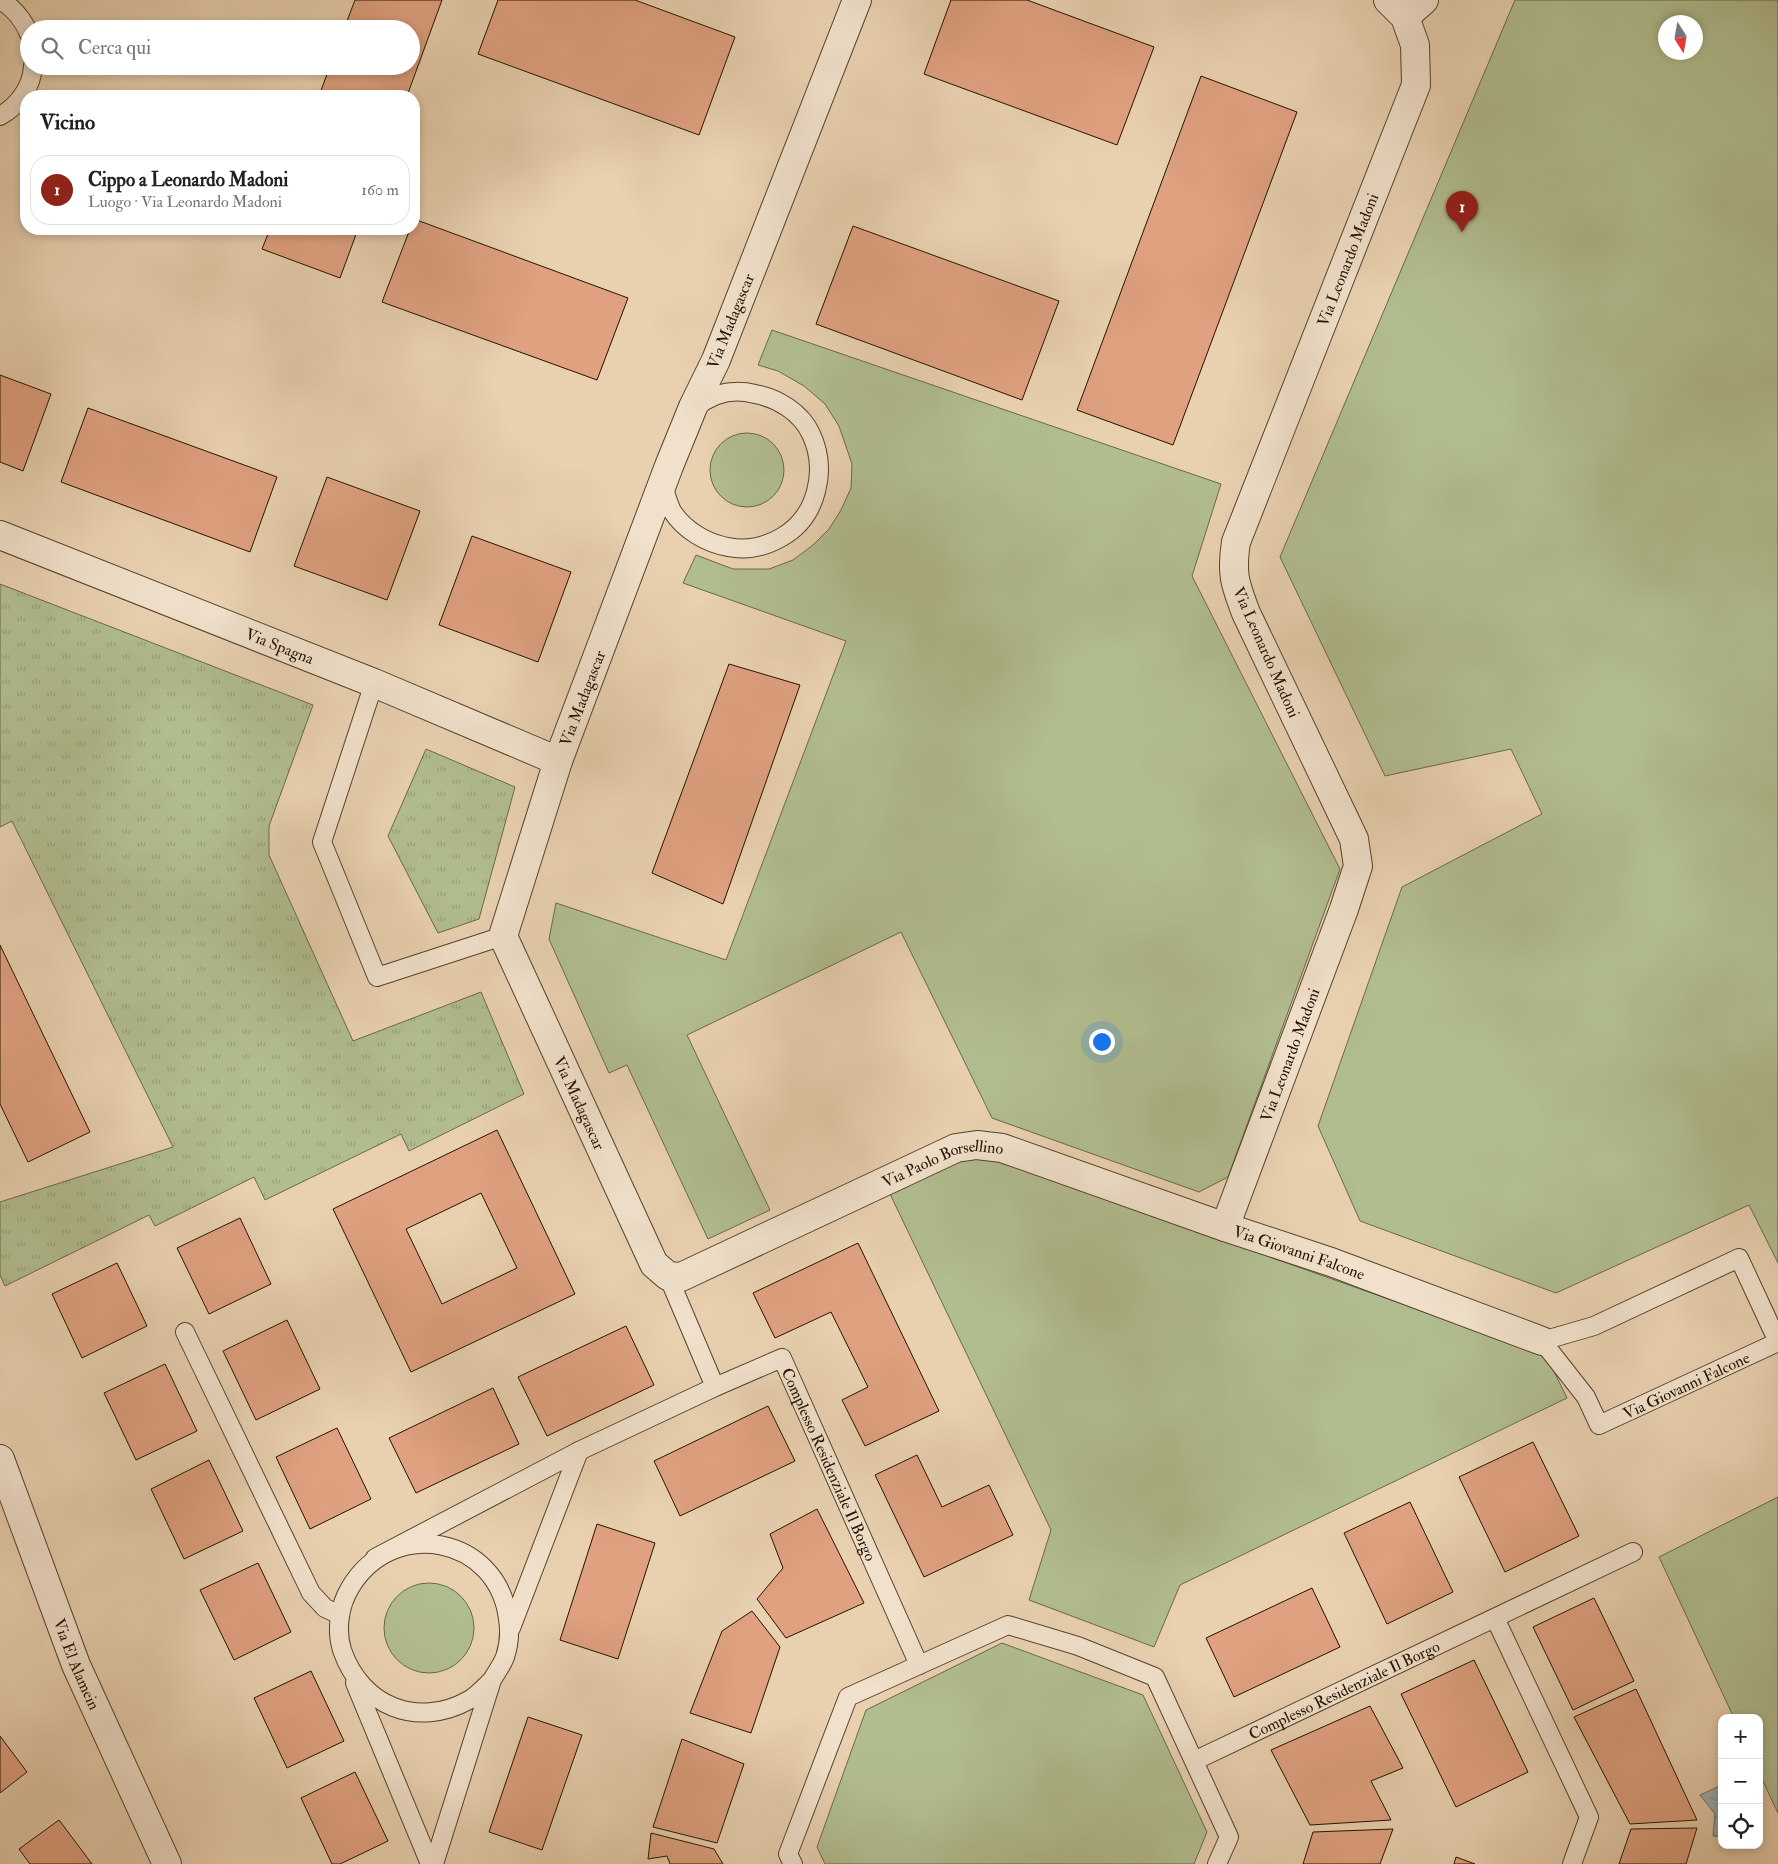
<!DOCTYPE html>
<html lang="it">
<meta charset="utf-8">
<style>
body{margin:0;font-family:"IM FELL Double Pica",serif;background:#f6f6f6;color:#202124}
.controls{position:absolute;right:15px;bottom:15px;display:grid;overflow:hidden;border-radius:10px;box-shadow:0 2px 8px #0003}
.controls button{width:45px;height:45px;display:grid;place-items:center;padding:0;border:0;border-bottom:1px solid #e0e0e0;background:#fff;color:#202124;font:25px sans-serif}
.compass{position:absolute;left:1658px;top:15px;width:45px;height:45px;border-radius:50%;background:#fff;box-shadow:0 2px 8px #0003;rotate:169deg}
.you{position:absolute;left:1101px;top:1041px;width:18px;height:18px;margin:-12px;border:4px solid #fff;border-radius:50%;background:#1a73e8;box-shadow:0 0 0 8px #1a73e833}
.badge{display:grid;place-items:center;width:32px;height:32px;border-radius:50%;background:#8f2418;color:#fff;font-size:16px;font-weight:700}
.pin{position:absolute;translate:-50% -41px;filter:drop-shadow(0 1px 2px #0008)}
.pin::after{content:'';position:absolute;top:26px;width:18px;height:15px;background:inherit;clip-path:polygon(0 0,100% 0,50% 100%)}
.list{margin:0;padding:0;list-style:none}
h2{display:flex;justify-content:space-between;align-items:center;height:65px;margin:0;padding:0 20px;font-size:21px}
h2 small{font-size:16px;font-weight:400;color:#757577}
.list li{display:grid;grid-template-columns:32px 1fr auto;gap:15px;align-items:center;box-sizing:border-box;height:70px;margin:0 10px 10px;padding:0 10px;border:1px solid #e0e0e0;border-radius:20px}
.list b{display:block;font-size:19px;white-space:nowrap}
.list p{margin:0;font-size:16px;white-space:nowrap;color:#757577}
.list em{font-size:16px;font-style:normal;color:#757577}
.icon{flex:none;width:28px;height:28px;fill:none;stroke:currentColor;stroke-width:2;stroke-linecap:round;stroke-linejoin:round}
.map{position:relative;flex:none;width:1778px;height:1864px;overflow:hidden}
.search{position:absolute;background:#fff;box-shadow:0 2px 8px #0003;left:20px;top:20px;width:400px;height:55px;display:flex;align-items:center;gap:12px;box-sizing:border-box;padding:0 18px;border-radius:28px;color:#757577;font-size:19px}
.panel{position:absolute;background:#fff;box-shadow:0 2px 8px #0003;left:20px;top:90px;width:400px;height:145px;border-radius:20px}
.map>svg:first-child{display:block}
</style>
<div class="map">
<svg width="1778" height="1864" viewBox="0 0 1778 1864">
<defs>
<pattern id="park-tufts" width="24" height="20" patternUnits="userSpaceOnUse" patternTransform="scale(1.25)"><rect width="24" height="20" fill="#b1bd8f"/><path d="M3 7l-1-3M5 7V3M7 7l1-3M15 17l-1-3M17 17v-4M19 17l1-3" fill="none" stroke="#98a17a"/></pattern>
<pattern id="water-ripples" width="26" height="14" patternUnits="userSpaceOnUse" patternTransform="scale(1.25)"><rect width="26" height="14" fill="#9db4b7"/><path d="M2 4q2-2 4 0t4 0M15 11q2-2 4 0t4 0" fill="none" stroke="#879a9c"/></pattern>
</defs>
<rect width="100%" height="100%" fill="#e9d1b0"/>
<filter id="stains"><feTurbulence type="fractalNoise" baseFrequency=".004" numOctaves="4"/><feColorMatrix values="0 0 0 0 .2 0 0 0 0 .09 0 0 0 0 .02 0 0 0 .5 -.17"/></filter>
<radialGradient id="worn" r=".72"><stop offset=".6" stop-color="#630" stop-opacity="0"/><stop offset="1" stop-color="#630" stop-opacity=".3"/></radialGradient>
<g fill="#b1bd8f" stroke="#6a6848" fill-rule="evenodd">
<path d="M1515,0H1778V1263L1749,1205L1556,1293L1360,1221L1318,1126L1402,887L1542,814L1511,749L1385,776L1280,557ZM1666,22H1696V52H1666Z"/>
<polygon points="772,330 1221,484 1192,576 1340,869 1228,1177 1199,1192 992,1118 901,932 687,1035 770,1210 708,1239 627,1065 609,1073 549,939 556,903 726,960 846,641 683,583 696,555 733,569 769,569 793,560 813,545 829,529 841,510 851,488 852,464 839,426 825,404 804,386 778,371 758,365"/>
<circle cx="747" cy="470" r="37"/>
<polygon points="977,1153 1546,1355 1567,1398 1180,1585 1154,1647 1029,1600 1051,1530 890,1194"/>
<polygon points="1778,1497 1778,1813 1759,1773 1759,1718 1734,1718 1659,1557"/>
<circle cx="429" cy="1628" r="45"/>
<polygon points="1002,1643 1143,1695 1207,1832 1194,1864 825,1864 817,1847 866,1710"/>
</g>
<g fill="url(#park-tufts)" stroke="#6a6848">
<polygon points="0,584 313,705 269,826 269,855 353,1041 481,992 524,1094 409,1151 401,1134 265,1200 254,1177 155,1226 149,1215 5,1286 0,1275 0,1202 173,1147 12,821 0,827"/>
<polygon points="426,749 515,787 479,919 438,933 388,836"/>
</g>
<polygon fill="url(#water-ripples)" stroke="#6d736e" points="1722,1785 1722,1837 1713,1836 1715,1814 1700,1795"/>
<g fill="#dfa180" stroke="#241200" fill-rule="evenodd">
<polygon points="355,0 442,0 407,96 319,96 330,66 411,66 411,29 344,29"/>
<polygon points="498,0 635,0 735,37 699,135 478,54"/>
<polygon points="951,0 1027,0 1154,47 1117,145 924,74"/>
<polygon points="1201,76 1297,112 1173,445 1077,410"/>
<polygon points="414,219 628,298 597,380 382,302 410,229 414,229"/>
<polygon points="853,226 1059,301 1022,400 816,324"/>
<polygon points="270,229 358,229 340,278 262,249"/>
<polygon points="0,375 51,394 23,471 0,462"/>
<polygon points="88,408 277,477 250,552 61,482"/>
<polygon points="327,477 420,511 387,600 294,566"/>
<polygon points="472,536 571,572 538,662 439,625"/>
<polygon points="729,664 800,685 723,904 652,873"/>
<polygon points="0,945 90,1132 28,1162 0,1104"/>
<path d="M497,1130L575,1294L411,1372L333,1209ZM481,1193L517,1268L442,1304L406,1229Z"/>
<polygon points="240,1218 271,1284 209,1314 177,1248"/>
<polygon points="858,1243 939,1411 865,1446 842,1400 868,1387 831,1312 775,1338 753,1293"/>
<polygon points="117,1263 147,1326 82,1358 52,1294"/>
<polygon points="287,1320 320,1389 256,1420 223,1351"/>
<polygon points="626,1326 654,1385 547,1436 518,1377"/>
<polygon points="165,1364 197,1431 136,1460 104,1393"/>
<polygon points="493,1388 519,1444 416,1493 389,1438"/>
<polygon points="768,1406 795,1461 680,1516 654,1461"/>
<polygon points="337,1428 371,1499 310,1529 276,1457"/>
<polygon points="1533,1442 1579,1536 1505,1572 1459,1477"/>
<polygon points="917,1455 942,1507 989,1485 1013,1535 924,1577 875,1475"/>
<polygon points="209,1460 243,1531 184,1559 151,1489"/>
<polygon points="1410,1502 1453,1592 1387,1624 1344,1533"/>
<polygon points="817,1509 864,1603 786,1638 757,1599 783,1568 770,1534"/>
<polygon points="597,1524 655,1543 618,1659 560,1640"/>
<polygon points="258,1563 291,1632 234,1660 200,1590"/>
<polygon points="1312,1588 1340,1647 1234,1697 1206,1638"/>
<polygon points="1594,1598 1634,1681 1573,1710 1533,1627"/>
<polygon points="752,1611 780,1647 751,1733 690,1713 722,1631"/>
<polygon points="1474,1660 1528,1772 1456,1807 1401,1694"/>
<polygon points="311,1671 344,1741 287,1768 254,1698"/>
<polygon points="1636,1689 1697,1820 1630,1824 1574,1717"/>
<polygon points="1370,1706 1403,1768 1371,1781 1391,1820 1310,1825 1271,1750"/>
<polygon points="528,1717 582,1735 542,1850 489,1832"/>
<polygon points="0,1736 27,1772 0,1793"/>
<polygon points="682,1739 744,1764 717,1843 653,1827"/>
<polygon points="355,1772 388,1841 340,1864 332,1864 301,1798"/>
<polygon points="59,1820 92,1864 30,1864 19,1849"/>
<polygon points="1697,1828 1686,1864 1619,1864 1631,1829"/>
<polygon points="1393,1829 1380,1864 1303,1864 1313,1832"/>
<polygon points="651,1833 714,1849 723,1864 670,1864 667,1856 648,1859"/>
<polygon points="1456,1857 1475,1864 1454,1864"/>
</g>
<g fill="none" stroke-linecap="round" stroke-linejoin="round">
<defs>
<g id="service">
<path d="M0,0C14,8 23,19 29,34"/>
<path d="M0,116C18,106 32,87 33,66"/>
<path d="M663,486C666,494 668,503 672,511C684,530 706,543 728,547C747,551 765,547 782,537C817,517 828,470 811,434C801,412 777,398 755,394C743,391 728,391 717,395C709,398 701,403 693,407"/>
<polyline points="374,683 322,842 377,977 503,936"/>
<polygon points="1739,1258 1778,1342 1599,1425 1586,1397 1542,1341 1594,1326"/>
<polyline points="668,1276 715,1387"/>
<polyline points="185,1332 311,1593 325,1608 340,1615"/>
<path id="s1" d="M375,1558L579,1451L715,1387L782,1358L919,1665"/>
<polyline points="1495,1618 1589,1817 1572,1864"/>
<polyline points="511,1628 579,1451"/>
<polyline points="355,1683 430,1864"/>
<path id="s2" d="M1194,1761L1633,1552"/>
<path d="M434,1864L492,1680C496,1673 502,1665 505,1657C509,1645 510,1631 508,1619C498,1536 392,1516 350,1588C339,1606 336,1631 342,1650C361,1706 417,1729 469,1700C478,1695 485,1686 492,1680"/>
<polyline points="793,1864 788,1854 848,1697 1008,1625 1078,1646 1155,1677 1229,1837 1217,1864"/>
</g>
<g id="minor">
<path id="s3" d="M857,0L716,360L693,407L669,466L558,761L503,936L654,1264L668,1276L681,1277L956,1148L977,1145L1002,1148L1225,1227L1331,1262L1542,1341"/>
<polyline points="1405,17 1424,0"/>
<path id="s4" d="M0,535L374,683L558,761"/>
<path id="s5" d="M1225,1227L1344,909L1358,866L1354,839L1246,613C1235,584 1231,574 1236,542L1416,85L1415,45L1405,17L1388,0"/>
<path id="s6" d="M0,1459L76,1665L167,1864"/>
</g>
</defs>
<use href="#service" stroke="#55422c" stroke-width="20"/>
<use href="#minor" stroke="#55422c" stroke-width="30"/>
<use href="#service" stroke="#f1e1cc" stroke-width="18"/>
<use href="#minor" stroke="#f1e1cc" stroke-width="28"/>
</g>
<g text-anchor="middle" stroke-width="4.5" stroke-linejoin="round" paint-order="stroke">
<g font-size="16" fill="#241200" stroke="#f1e1cc">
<text dy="6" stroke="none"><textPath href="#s5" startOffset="1039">Via Leonardo Madoni</textPath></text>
<text transform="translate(730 321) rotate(-68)" y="6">Via Madagascar</text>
<text dy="6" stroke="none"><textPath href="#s4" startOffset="301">Via Spagna</textPath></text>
<text transform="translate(1267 652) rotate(66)" y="6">Via Leonardo Madoni</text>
<text transform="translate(582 698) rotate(-69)" y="6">Via Madagascar</text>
<text dy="6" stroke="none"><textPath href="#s5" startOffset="184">Via Leonardo Madoni</textPath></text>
<text dy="6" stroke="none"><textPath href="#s3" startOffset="1185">Via Madagascar</textPath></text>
<text dy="6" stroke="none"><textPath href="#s3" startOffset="1681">Via Paolo Borsellino</textPath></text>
<text dy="6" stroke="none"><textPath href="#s3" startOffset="2059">Via Giovanni Falcone</textPath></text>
<text transform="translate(1686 1385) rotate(-25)" y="6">Via Giovanni Falcone</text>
<text dy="6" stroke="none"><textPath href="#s1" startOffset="570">Complesso Residenziale Il Borgo</textPath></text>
<text dy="6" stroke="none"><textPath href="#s6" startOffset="219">Via El Alamein</textPath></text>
<text dy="6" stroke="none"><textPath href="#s2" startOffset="166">Complesso Residenziale Il Borgo</textPath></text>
</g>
</g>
<rect width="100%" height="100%" filter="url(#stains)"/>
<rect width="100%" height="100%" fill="url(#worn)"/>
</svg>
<div class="controls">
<button>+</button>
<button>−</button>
<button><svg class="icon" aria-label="locate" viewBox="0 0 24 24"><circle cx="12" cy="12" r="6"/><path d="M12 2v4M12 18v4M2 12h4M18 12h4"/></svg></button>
</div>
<svg class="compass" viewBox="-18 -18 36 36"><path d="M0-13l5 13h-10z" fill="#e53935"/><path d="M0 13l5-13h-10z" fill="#757577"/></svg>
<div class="you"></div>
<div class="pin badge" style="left:1462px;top:232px">1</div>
<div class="search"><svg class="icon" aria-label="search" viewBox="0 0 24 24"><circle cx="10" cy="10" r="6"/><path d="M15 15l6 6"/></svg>Cerca qui</div>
<section class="panel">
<h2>Vicino<small></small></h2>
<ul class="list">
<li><span class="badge">1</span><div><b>Cippo a Leonardo Madoni</b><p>Luogo · Via Leonardo Madoni</p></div><em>160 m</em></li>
</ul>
</section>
</div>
